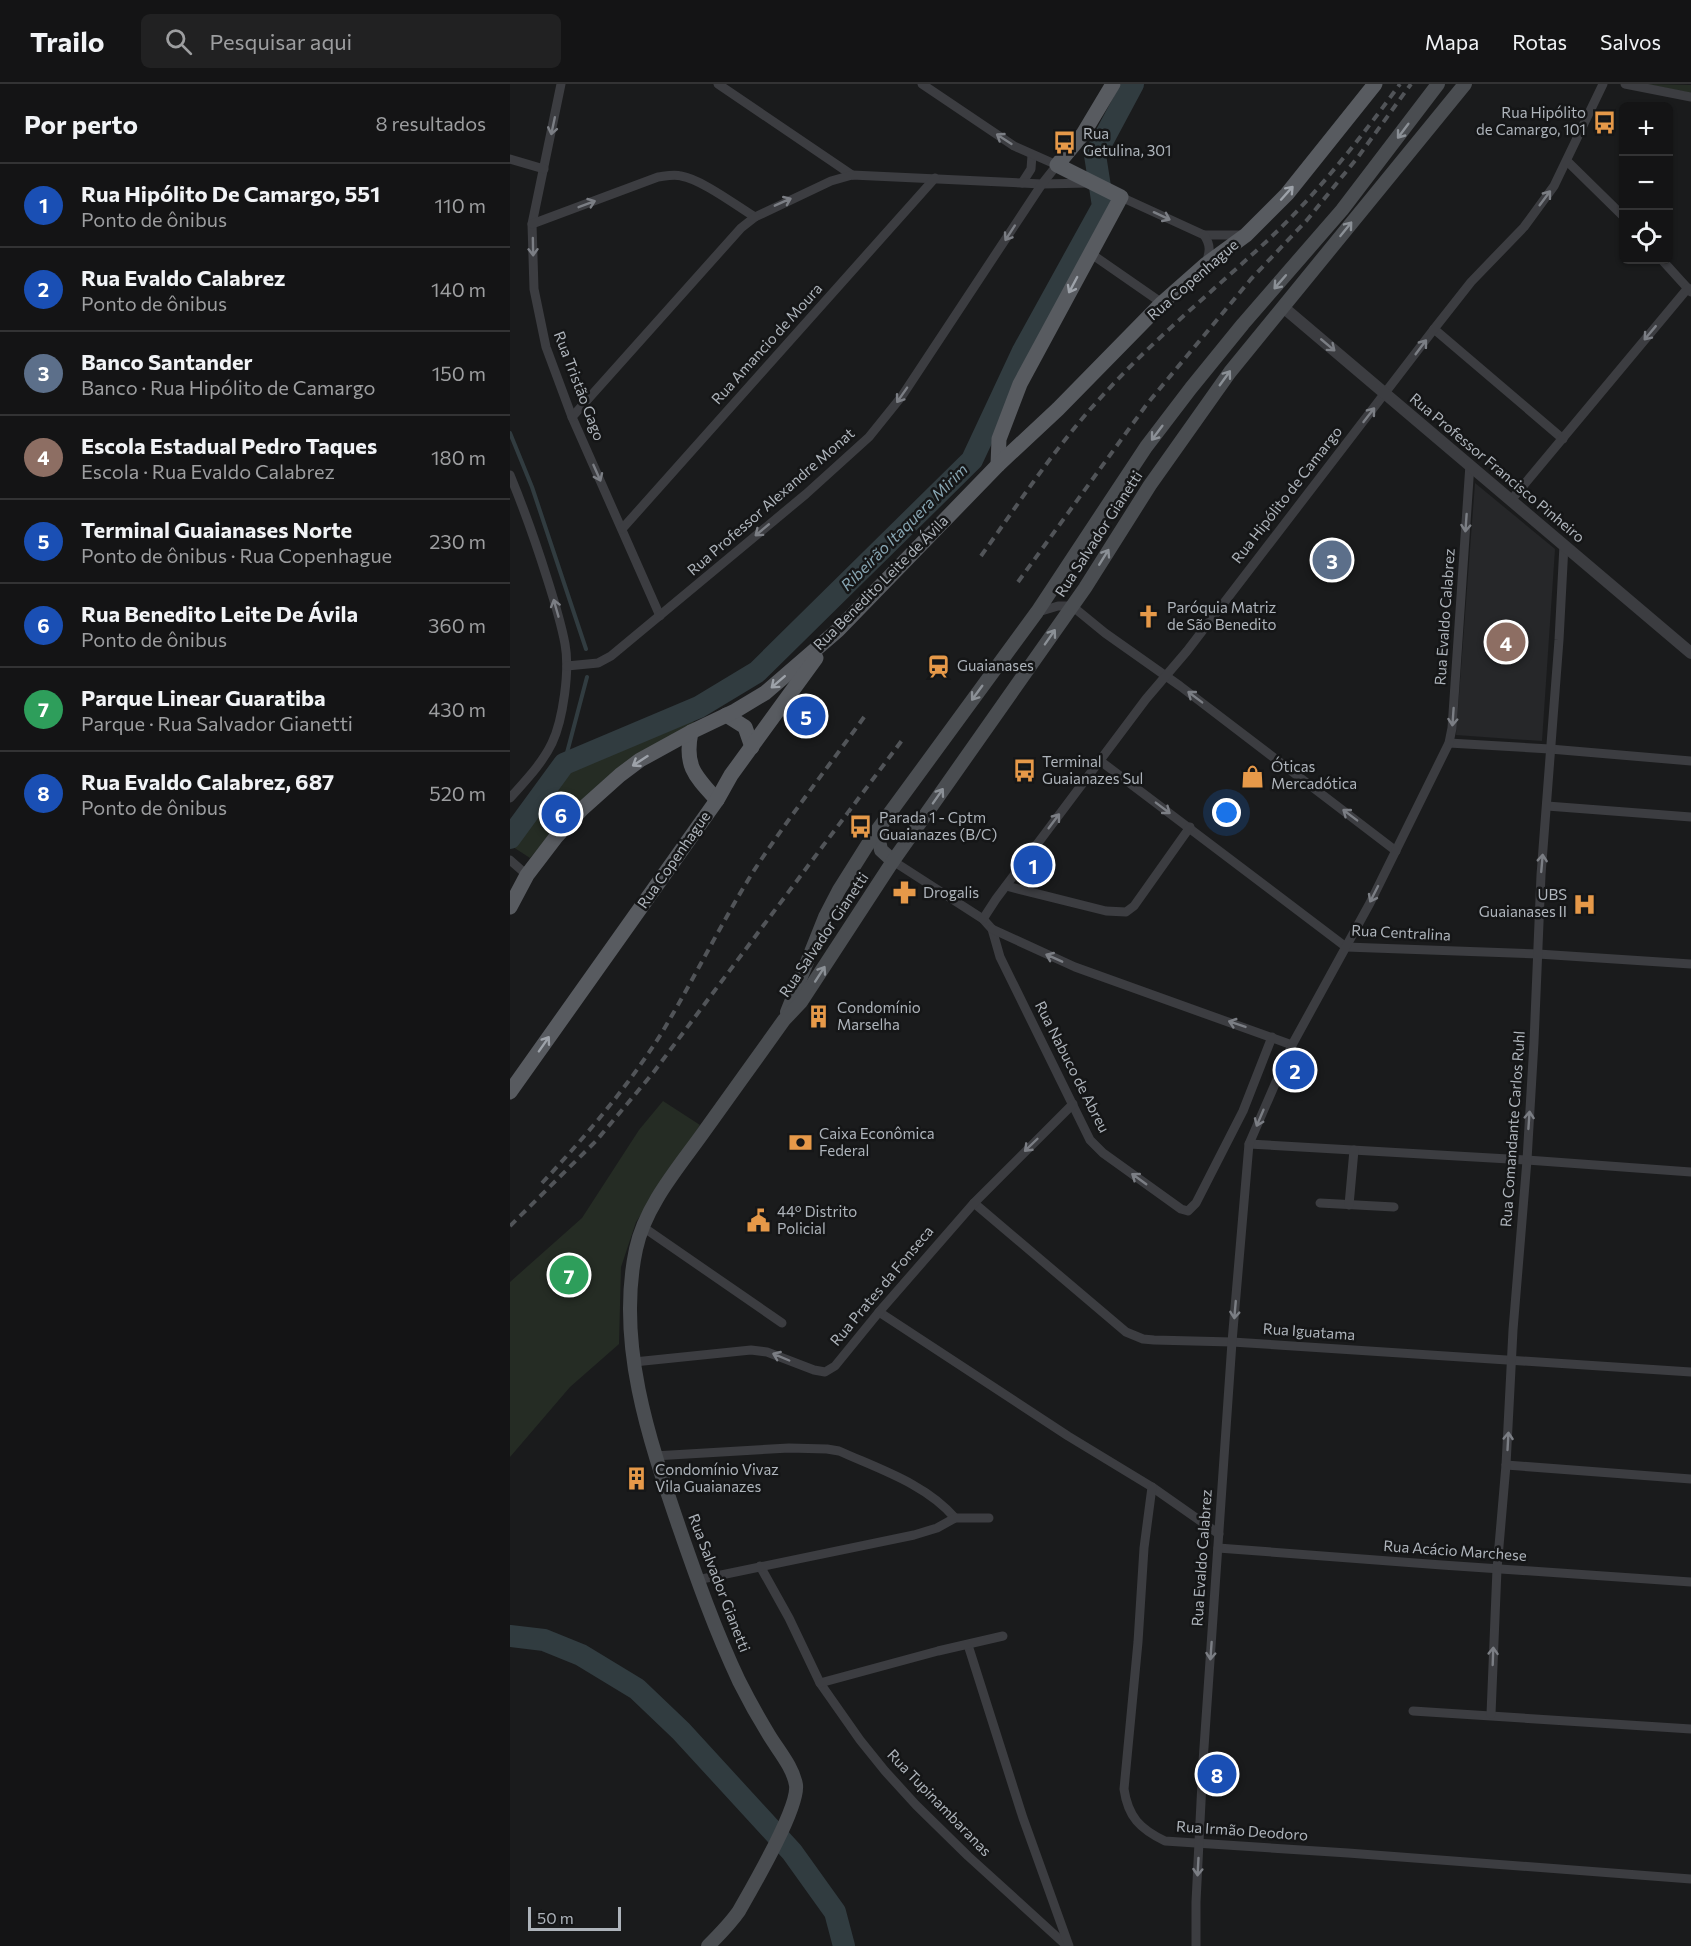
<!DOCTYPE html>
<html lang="pt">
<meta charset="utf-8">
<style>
body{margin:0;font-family:Commissioner,sans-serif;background:#212122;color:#f1f3f6}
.controls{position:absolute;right:18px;top:18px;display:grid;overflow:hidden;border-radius:9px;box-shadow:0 2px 4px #0004}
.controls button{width:54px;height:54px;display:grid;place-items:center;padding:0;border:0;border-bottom:2px solid #333334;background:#141415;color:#f1f3f6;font:30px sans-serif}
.scale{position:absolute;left:18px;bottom:15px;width:93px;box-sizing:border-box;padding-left:6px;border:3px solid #aeb4bb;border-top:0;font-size:16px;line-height:21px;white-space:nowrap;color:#aeb4bb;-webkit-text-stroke:4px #151617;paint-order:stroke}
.you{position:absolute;left:717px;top:729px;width:21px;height:21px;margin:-15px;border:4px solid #fff;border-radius:50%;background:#1a73e8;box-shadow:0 0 0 9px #1a73e833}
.badge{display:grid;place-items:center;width:39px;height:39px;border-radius:50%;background:#e69949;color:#fff;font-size:20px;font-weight:700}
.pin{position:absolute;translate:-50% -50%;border:3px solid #fff;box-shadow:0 2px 6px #0006}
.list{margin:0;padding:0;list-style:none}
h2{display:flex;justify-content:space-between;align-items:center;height:78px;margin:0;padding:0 24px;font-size:26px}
h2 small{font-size:20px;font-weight:400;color:#9d9ea0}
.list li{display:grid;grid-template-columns:39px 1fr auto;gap:18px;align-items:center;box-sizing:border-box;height:84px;padding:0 24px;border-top:2px solid #333334}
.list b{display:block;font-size:22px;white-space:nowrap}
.list p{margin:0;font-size:20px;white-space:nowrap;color:#9d9ea0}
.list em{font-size:20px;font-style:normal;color:#9d9ea0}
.icon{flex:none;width:33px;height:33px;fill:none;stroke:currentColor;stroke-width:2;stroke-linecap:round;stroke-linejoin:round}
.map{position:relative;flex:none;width:1181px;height:1862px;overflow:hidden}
header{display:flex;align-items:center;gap:36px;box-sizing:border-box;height:84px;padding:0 30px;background:#141415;border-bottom:2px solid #333334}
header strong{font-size:28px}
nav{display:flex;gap:33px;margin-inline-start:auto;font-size:21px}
.search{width:420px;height:54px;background:#212122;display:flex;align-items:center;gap:15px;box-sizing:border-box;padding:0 21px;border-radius:9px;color:#9d9ea0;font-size:22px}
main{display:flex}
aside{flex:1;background:#141415}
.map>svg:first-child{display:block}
</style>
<header>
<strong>Trailo</strong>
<div class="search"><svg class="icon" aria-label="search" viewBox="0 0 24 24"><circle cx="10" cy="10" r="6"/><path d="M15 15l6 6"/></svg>Pesquisar aqui</div>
<nav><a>Mapa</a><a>Rotas</a><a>Salvos</a></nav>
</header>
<main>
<aside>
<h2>Por perto<small>8 resultados</small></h2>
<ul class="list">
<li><span class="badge" style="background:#1a4fb4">1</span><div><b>Rua Hipólito De Camargo, 551</b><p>Ponto de ônibus</p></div><em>110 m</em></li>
<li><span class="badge" style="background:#1a4fb4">2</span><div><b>Rua Evaldo Calabrez</b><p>Ponto de ônibus</p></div><em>140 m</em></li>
<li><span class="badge" style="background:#5c6f8a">3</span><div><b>Banco Santander</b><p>Banco · Rua Hipólito de Camargo</p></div><em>150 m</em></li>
<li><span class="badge" style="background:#8d6e63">4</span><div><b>Escola Estadual Pedro Taques</b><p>Escola · Rua Evaldo Calabrez</p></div><em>180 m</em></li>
<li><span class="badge" style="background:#1a4fb4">5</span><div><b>Terminal Guaianases Norte</b><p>Ponto de ônibus · Rua Copenhague</p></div><em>230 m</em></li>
<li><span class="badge" style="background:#1a4fb4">6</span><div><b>Rua Benedito Leite De Ávila</b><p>Ponto de ônibus</p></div><em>360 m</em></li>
<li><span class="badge" style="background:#2e9e5b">7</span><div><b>Parque Linear Guaratiba</b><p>Parque · Rua Salvador Gianetti</p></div><em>430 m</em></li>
<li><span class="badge" style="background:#1a4fb4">8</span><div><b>Rua Evaldo Calabrez, 687</b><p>Ponto de ônibus</p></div><em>520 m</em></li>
</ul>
</aside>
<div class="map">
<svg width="1181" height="1862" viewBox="0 0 1181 1862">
<rect width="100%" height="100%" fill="#1a1b1c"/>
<polygon fill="#262729" points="965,399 1045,465 1032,657 946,651"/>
<g fill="#252c24">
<polygon points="1136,0 1181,1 1181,9"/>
<polygon points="183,635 184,641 60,728 20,774 0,761 0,758 54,686 61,680 100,668"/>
<polygon points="153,1017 190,1041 126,1138 111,1183 109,1260 60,1303 0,1373 0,1198 72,1134 129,1046"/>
</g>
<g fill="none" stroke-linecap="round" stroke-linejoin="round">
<g stroke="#313c40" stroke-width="4">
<polyline points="0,349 22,403 76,565"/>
<polyline points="54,680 77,593"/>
</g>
<g stroke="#313c40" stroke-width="22">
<polyline points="0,754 54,680 189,623 247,588 462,376 513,267 593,122 585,71 623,0"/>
<polyline points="0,1552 34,1556 71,1571 127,1605 171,1647 282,1768 325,1828 334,1862"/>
</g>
<g stroke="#3c3d41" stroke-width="9">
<polyline points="51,0 22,140 24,205 36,263 62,333 150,532"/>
<polyline points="208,0 342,91"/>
<polyline points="1115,0 1181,13"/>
<polyline points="0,75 34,85"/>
<polyline points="1057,77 1114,133"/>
<polyline points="512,99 521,85 522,71"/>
<polyline points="611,113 694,151 732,151"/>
<path d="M22,140L148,93C156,92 164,90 171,92C191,95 227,122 245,133L321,97L342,91L532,100L579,99"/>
<path d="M694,151C701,161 700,168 696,179"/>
<polyline points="580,169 652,219"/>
<polyline points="1152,176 1181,208"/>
<polyline points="924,245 1053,355"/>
<polyline points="62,333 231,144 245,133"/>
<path d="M0,391C14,425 26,459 37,494C44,516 51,538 55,560C60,586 53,636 42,659C32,680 15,697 0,714"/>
<polyline points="1002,415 1178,204"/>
<polyline points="112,445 425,94"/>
<polyline points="528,528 548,522 562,522 595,549 670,602 886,767"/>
<polyline points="57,582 88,579 101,572 296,410 359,353 392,312 532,100 547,81 504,62 412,0"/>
<polyline points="939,659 1040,665 1181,677"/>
<polyline points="589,676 836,863 1028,870 1181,880"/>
<polyline points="1037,722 1181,733"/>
<polyline points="0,776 17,791"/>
<polyline points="383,777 473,835 482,845 490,873 580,1056 593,1069 671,1125 678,1127 686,1119 733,1027 762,953"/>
<polyline points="496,802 596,827 616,828 624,822 680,743"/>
<polyline points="473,835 486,815 636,615 677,567 924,245 961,198 1014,143 1044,102 1093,0"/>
<polyline points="482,845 565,883 782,961"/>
<polyline points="739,1060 1017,1076 1181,1088"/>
<polyline points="464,1119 616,1248 633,1255 644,1256 722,1258 1181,1288"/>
<polyline points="810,1119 884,1123"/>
<polyline points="839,1121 844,1066"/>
<polyline points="133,1143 272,1239"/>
<polyline points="369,1228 558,1352 642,1403 709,1450"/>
<polyline points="124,1278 241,1266 257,1268 304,1286 315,1288 325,1282 369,1228 464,1119 563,1020"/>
<path d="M144,1372L279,1364L317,1365L329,1367C369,1385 416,1400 445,1434"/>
<polyline points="996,1381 1181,1395"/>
<path d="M642,1403L634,1464L628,1558L614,1705C618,1733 630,1745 655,1757L838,1769L1181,1795"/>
<polyline points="708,1464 932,1481 1181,1498"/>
<polyline points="250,1482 279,1534 310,1599 350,1656 375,1687 406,1721 458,1772 557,1862"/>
<polyline points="187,1496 404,1451 427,1444 445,1434 479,1434"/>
<polyline points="458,1561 513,1734 559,1862"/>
<polyline points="310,1599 428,1567 493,1552"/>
<polyline points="903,1627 1181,1645"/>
<polyline points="981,1630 987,1485 996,1381 1003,1246 1017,1076 1024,958 1031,791 1049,556 1054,461"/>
<polyline points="686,1862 686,1818 693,1678 722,1258 739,1060 782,961 860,819 939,659 942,644 960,380"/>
</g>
<polyline stroke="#3c3d41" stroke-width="12" points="773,223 1181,569"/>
<g stroke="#4a4d51" stroke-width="14">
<polyline points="367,747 371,766 383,777"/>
<polyline points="277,928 315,833 329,806 363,752 527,528 636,363 681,304 733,240 832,126 928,0"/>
<path d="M198,1862C209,1851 220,1840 229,1827C242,1804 289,1724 286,1701C283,1683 268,1666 259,1651C248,1633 238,1615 229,1597C205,1546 187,1495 169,1443C139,1355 106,1259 126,1165C135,1122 168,1084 193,1049C220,1011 247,974 274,936L291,918L383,777L575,504L640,401L720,288L955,0"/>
</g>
<g stroke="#585b60" stroke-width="15">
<polyline points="488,381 489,355 510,300 611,113 547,81 573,50 603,0"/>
<polyline points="216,631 235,643 242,663"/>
<path d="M181,648C174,682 185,692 207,716"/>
<polyline points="0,823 17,791 46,753 72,725 110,691 130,676 181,648 225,627 255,609 328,546 488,381 548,325 652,219 695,181 736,151 777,110 865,0"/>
<polyline points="0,1008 207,716 221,691 306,574"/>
</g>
<g stroke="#515458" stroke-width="4" stroke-dasharray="8 6" stroke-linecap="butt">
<path d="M471,472C511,416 548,359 595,309C645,254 703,207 758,156C807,110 850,55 890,0"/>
<polyline points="508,498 637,320 741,195 797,136 848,73 901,0"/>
<path d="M32,1099C75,1053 117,1004 151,950C183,897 210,841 243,788C278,734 319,682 357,629"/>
<polyline points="0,1142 86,1057 143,989 393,655"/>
</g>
</g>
<defs><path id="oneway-shaft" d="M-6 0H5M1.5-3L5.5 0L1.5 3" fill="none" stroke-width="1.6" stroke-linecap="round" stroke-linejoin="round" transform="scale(1.5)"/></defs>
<g stroke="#7b7e84">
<use href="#oneway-shaft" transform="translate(43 42) rotate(102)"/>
<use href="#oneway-shaft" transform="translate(494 55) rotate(-147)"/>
<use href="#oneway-shaft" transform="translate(1035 114) rotate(-53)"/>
<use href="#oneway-shaft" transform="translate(273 118) rotate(-24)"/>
<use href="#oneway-shaft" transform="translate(77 120) rotate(-21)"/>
<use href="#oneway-shaft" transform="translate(652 132) rotate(25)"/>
<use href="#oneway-shaft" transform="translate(500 149) rotate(123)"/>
<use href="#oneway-shaft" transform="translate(23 163) rotate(89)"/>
<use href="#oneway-shaft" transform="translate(1140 249) rotate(130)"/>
<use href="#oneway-shaft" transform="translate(818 261) rotate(40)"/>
<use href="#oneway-shaft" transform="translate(911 263) rotate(-53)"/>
<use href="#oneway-shaft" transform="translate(392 311) rotate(125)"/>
<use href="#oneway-shaft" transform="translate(859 331) rotate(-52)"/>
<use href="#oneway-shaft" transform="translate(87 389) rotate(66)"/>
<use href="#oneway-shaft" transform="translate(956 439) rotate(94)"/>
<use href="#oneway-shaft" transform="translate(252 446) rotate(140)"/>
<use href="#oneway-shaft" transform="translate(46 524) rotate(-106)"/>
<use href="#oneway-shaft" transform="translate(685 613) rotate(-143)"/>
<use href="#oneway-shaft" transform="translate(943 633) rotate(94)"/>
<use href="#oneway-shaft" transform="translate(653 724) rotate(37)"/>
<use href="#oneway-shaft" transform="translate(840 731) rotate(-143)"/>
<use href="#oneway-shaft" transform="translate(544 737) rotate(-53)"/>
<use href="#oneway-shaft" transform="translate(1032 779) rotate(-85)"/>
<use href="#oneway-shaft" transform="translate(864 810) rotate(117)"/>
<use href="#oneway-shaft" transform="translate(544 874) rotate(-156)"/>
<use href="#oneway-shaft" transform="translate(727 940) rotate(-161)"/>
<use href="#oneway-shaft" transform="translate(750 1034) rotate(113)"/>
<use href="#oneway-shaft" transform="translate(1019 1036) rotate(-86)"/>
<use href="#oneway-shaft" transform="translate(521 1061) rotate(136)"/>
<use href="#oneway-shaft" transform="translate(629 1095) rotate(-144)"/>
<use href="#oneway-shaft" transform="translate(725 1226) rotate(95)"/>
<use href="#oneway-shaft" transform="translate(271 1273) rotate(-157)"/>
<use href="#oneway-shaft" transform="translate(998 1357) rotate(-87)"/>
<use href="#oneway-shaft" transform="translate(701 1567) rotate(94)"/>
<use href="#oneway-shaft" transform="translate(983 1572) rotate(-88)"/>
<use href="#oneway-shaft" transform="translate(688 1783) rotate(93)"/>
</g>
<g stroke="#8b9096">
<use href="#oneway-shaft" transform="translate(893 47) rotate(127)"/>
<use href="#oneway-shaft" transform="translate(836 145) rotate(-51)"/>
<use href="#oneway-shaft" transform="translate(770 198) rotate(131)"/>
<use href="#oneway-shaft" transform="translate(715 294) rotate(-54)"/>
<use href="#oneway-shaft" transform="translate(647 349) rotate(127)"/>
<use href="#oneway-shaft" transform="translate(594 473) rotate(-58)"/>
<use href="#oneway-shaft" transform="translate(540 553) rotate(-55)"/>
<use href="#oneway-shaft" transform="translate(467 609) rotate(126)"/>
<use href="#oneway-shaft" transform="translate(428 712) rotate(-55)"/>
<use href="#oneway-shaft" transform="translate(310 890) rotate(-57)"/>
</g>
<g stroke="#9da2a9">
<use href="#oneway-shaft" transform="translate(777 109) rotate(-48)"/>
<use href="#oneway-shaft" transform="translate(563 201) rotate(118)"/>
<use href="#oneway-shaft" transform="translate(268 598) rotate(139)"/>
<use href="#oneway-shaft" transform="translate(130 677) rotate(147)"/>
<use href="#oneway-shaft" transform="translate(34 960) rotate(-55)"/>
</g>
<defs>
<symbol id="bus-bare" viewBox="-9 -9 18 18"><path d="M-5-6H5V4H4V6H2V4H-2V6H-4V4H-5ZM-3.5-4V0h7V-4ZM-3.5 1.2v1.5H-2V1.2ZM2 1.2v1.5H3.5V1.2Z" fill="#e69949" stroke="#151617" stroke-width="2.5" paint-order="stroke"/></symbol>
<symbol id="church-bare" viewBox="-9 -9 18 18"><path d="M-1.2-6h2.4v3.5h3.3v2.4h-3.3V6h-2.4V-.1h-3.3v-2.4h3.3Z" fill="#e69949" stroke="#151617" stroke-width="2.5" paint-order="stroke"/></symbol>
<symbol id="station-bare" viewBox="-9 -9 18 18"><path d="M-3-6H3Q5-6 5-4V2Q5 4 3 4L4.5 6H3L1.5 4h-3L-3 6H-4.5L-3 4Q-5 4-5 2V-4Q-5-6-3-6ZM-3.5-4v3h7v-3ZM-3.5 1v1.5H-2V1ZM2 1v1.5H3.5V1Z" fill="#e69949" stroke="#151617" stroke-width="2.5" paint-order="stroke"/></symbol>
<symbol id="shop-bare" viewBox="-9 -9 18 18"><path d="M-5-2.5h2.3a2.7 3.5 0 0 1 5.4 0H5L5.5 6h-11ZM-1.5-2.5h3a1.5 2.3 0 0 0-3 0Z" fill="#e69949" stroke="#151617" stroke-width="2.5" paint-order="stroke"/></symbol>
<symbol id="pharmacy-bare" viewBox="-9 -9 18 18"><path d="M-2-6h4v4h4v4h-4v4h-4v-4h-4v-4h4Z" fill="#e69949" stroke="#151617" stroke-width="2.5" paint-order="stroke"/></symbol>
<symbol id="hospital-bare" viewBox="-9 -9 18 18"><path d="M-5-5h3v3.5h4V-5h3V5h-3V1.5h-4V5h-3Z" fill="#e69949" stroke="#151617" stroke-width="2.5" paint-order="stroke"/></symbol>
<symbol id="building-bare" viewBox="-9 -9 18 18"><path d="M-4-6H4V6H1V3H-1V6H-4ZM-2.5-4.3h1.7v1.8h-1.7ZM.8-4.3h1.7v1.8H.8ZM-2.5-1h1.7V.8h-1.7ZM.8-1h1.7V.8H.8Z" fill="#e69949" stroke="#151617" stroke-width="2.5" paint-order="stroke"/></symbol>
<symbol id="bank-bare" viewBox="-9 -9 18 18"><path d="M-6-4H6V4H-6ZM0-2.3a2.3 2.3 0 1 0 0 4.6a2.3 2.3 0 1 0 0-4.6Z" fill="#e69949" stroke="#151617" stroke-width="2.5" paint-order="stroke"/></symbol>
<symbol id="civic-bare" viewBox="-9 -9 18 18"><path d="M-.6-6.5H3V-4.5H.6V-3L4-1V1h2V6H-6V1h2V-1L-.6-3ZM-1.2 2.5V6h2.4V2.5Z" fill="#e69949" stroke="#151617" stroke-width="2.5" paint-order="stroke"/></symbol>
</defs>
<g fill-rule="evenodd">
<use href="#bus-bare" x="1078" y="22" width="33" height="33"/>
<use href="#bus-bare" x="538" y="42" width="33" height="33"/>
<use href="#church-bare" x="622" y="516" width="33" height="33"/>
<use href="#station-bare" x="412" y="566" width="33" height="33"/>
<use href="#bus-bare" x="498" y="670" width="33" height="33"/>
<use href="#shop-bare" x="726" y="676" width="33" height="33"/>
<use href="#bus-bare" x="334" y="726" width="33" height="33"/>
<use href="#pharmacy-bare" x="378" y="792" width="33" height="33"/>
<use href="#hospital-bare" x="1058" y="804" width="33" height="33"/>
<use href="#building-bare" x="292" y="916" width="33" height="33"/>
<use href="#bank-bare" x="274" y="1042" width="33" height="33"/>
<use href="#civic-bare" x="232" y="1120" width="33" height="33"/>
<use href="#building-bare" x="110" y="1378" width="33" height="33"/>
</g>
<g text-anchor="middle" stroke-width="5" stroke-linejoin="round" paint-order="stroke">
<g font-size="15" fill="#aeb4bb" stroke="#151617" text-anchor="start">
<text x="1076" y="34" text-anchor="end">Rua Hipólito<tspan x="1076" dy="17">de Camargo, 101</tspan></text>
<text x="573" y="55">Rua<tspan x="573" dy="17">Getulina, 301</tspan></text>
<text x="657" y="529">Paróquia Matriz<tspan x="657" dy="17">de São Benedito</tspan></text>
<text x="447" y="587">Guaianases</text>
<text x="532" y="683">Terminal<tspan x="532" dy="17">Guaianazes Sul</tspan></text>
<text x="761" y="688">Óticas<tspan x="761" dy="17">Mercadótica</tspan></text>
<text x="369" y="739">Parada 1 - Cptm<tspan x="369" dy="17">Guaianazes (B/C)</tspan></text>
<text x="413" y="814">Drogalis</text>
<text x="1057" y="816" text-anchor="end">UBS<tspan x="1057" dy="17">Guaianases II</tspan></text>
<text x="327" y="929">Condomínio<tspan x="327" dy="17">Marselha</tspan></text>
<text x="309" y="1055">Caixa Econômica<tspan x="309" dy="17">Federal</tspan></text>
<text x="267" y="1133">44º Distrito<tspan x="267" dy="17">Policial</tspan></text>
<text x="145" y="1391">Condomínio Vivaz<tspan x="145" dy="17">Vila Guaianazes</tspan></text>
</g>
<g font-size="15" fill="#aeb4bb" stroke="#151617">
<text transform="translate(683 196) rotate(-41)" y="5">Rua Copenhague</text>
<text transform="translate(257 260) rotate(-48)" y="5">Rua Amancio de Moura</text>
<text transform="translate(69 302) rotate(69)" y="5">Rua Tristão Gago</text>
<text transform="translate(987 384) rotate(40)" y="5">Rua Professor Francisco Pinheiro</text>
<text transform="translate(777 411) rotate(-52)" y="5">Rua Hipólito de Camargo</text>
<text transform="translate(261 418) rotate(-41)" y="5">Rua Professor Alexandre Monat</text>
<text transform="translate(589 450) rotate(-57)" y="5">Rua Salvador Gianetti</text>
<text transform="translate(371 499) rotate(-45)" y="5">Rua Benedito Leite de Ávila</text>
<text transform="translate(935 533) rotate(-86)" y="5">Rua Evaldo Calabrez</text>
<text transform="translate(164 776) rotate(-55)" y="5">Rua Copenhague</text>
<text transform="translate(891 849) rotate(3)" y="5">Rua Centralina</text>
<text transform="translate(314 851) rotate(-56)" y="5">Rua Salvador Gianetti</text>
<text transform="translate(562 983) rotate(63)" y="5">Rua Nabuco de Abreu</text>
<text transform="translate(1003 1045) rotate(-86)" y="5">Rua Comandante Carlos Ruhl</text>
<text transform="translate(372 1202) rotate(-50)" y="5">Rua Prates da Fonseca</text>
<text transform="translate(799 1248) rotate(4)" y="5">Rua Iguatama</text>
<text transform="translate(945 1467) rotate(4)" y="5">Rua Acácio Marchese</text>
<text transform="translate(692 1474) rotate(-86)" y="5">Rua Evaldo Calabrez</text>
<text transform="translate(209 1499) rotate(69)" y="5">Rua Salvador Gianetti</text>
<text transform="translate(429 1719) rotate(46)" y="5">Rua Tupinambaranas</text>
<text transform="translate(732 1747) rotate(4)" y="5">Rua Irmão Deodoro</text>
</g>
<g font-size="16" font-style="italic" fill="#88a6b3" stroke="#151617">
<text transform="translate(394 443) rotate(-45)" y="6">Ribeirão Itaquera Mirim</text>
</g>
</g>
</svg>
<div class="controls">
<button>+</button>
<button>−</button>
<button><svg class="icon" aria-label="locate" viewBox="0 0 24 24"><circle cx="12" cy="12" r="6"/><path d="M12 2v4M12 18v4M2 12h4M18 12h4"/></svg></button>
</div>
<div class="scale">50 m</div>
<div class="you"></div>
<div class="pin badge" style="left:523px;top:781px;background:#1a4fb4">1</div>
<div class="pin badge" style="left:785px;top:986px;background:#1a4fb4">2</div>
<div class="pin badge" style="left:822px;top:476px;background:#5c6f8a">3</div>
<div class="pin badge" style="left:996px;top:558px;background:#8d6e63">4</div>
<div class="pin badge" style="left:296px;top:632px;background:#1a4fb4">5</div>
<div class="pin badge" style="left:51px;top:730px;background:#1a4fb4">6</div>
<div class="pin badge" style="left:59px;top:1191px;background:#2e9e5b">7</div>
<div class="pin badge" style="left:707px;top:1690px;background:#1a4fb4">8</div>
</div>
</main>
